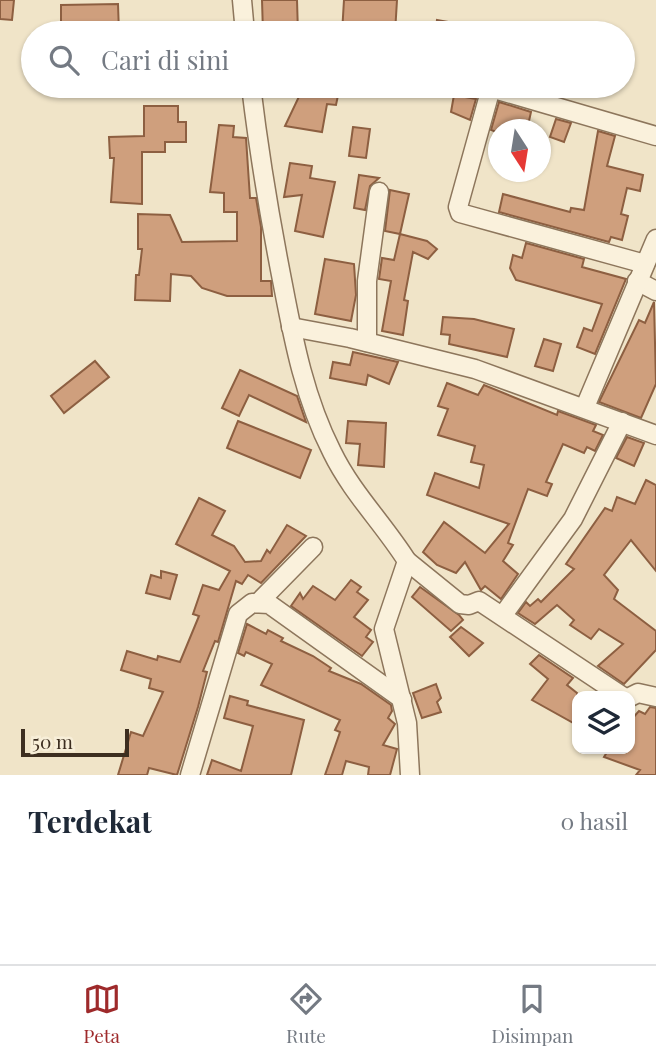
<!DOCTYPE html>
<html lang="id">
<style>
body{margin:0;font-family:"Playfair Display",serif;background:#f2f2f3;color:#1f2937}
.controls{position:absolute;right:21px;bottom:21px;display:grid;overflow:hidden;border-radius:14px;box-shadow:0 2px 5px #0004}
.controls button{width:63px;height:63px;display:grid;place-items:center;padding:0;border:0;border-bottom:2px solid #e0e1e3;background:#fff;color:#1f2937;font:35px sans-serif}
.compass{position:absolute;left:488px;top:119px;width:63px;height:63px;border-radius:50%;background:#fff;box-shadow:0 2px 5px #0004;rotate:168deg}
.scale{position:absolute;left:21px;bottom:18px;width:108px;box-sizing:border-box;padding-left:7px;border:4px solid #3d2e20;border-top:0;font-size:19px;line-height:24px;white-space:nowrap;color:#3d2e20;-webkit-text-stroke:5px #f7eed8;paint-order:stroke}
.list{margin:0;padding:0;list-style:none}
h2{display:flex;justify-content:space-between;align-items:center;height:91px;margin:0;padding:0 28px;font-size:30px}
h2 small{font-size:23px;font-weight:400;color:#747a83}
.icon{flex:none;width:38px;height:38px;fill:none;stroke:currentColor;stroke-width:2;stroke-linecap:round;stroke-linejoin:round}
.map{position:relative;flex:none;width:656px;height:775px;overflow:hidden}
.search{position:absolute;background:#fff;box-shadow:0 2px 5px #0004;left:21px;right:21px;top:21px;height:77px;display:flex;align-items:center;gap:18px;box-sizing:border-box;padding:0 24px;border-radius:38px;color:#747a83;font-size:26px}
.sheet{height:189px;background:#fff}
nav{display:flex;justify-content:space-around;align-items:center;box-sizing:border-box;height:98px;border-top:2px solid #e0e1e3;background:#fff;font-size:19px;color:#747a83}
nav a{display:grid;justify-items:center;gap:4px}
nav .on{color:#9e2a2b}
.map>svg:first-child{display:block}
</style>
<div class="map">
<svg width="656" height="775" viewBox="0 0 656 775">
<rect width="100%" height="100%" fill="#f0e4c8"/>
<g fill="#cf9f7d" stroke="#8d5f41" stroke-width="2">
<polygon points="0,0 14,0 12,20 0,19"/>
<polygon points="262,0 297,0 298,33 263,33"/>
<polygon points="344,0 397,0 395,33 342,33"/>
<polygon points="118,4 119,33 61,33 61,5"/>
<polygon points="437,20 477,27 477,33 435,33"/>
<polygon points="304,86 340,86 336,105 327,104 322,132 285,126"/>
<polygon points="454,95 476,99 470,120 451,112"/>
<polygon points="499,102 531,112 527,130 499,130 499,133 491,130"/>
<polygon points="144,106 178,106 178,122 186,122 186,142 165,142 165,152 142,152 142,204 111,202 114,158 110,158 109,137 144,136"/>
<polygon points="556,119 571,123 564,142 550,137"/>
<polygon points="219,125 234,126 233,137 246,138 250,198 256,198 261,227 261,281 271,281 272,296 227,296 202,288 191,276 171,274 170,301 135,300 136,275 139,275 142,249 138,249 138,214 170,215 182,242 237,241 237,212 224,212 224,193 210,192"/>
<polygon points="353,127 370,129 366,158 349,156"/>
<polygon points="598,131 615,136 607,166 643,175 640,191 627,188 621,214 628,216 622,240 611,237 609,242 499,212 503,194 570,212 571,208 584,210"/>
<polygon points="290,163 312,166 310,178 335,182 323,237 295,231 302,195 284,197"/>
<polygon points="359,175 379,178 370,186 365,210 354,208"/>
<polygon points="390,190 409,194 400,234 385,231"/>
<polygon points="400,234 427,241 437,249 428,259 413,252 404,300 408,301 403,335 382,331 391,281 379,279 382,258 394,260"/>
<polygon points="526,243 584,259 582,267 626,279 595,354 577,347 584,328 592,331 602,304 516,280 510,268 513,255 522,258"/>
<polygon points="325,259 354,264 356,295 351,321 315,314"/>
<polygon points="654,302 656,384 641,418 599,402 639,320 645,323"/>
<polygon points="443,317 474,319 514,329 507,357 449,344 450,335 441,334"/>
<polygon points="544,339 561,344 553,371 535,366"/>
<polygon points="353,352 398,362 389,384 368,375 366,385 330,378 333,362 350,365"/>
<polygon points="95,361 109,377 64,413 51,396"/>
<polygon points="240,370 297,396 306,422 249,395 239,416 222,408"/>
<polygon points="447,383 478,395 484,385 557,415 558,411 596,425 593,431 603,435 595,451 587,447 584,453 563,444 546,482 552,484 547,496 528,489 508,543 513,545 503,561 518,574 501,599 485,586 481,590 465,562 456,573 437,565 423,552 444,522 485,553 509,524 427,495 435,473 479,488 484,465 471,462 475,446 438,435 448,409 438,406"/>
<polygon points="238,421 311,450 300,478 227,448"/>
<polygon points="348,421 386,423 384,467 358,465 360,444 346,443"/>
<polygon points="627,437 644,443 634,466 616,458"/>
<polygon points="646,480 656,485 656,571 631,540 604,575 618,590 614,599 656,631 656,650 624,684 598,666 623,644 599,629 591,639 570,625 574,620 557,605 535,624 518,613 526,602 530,606 538,599 541,602 574,569 566,564 605,508 612,511 617,497 635,504"/>
<polygon points="199,498 225,511 212,535 234,546 245,562 261,561 267,550 270,553 287,525 306,536 261,583 248,575 242,584 236,581 218,642 215,641 203,671 207,672 198,707 177,775 149,768 147,775 118,775 131,732 143,736 163,692 149,688 151,679 121,670 127,651 157,660 158,656 180,662 199,616 193,614 203,585 219,590 230,571 176,544"/>
<polygon points="161,571 177,575 170,599 146,593 151,575 161,578"/>
<polygon points="351,580 361,587 357,592 368,600 354,617 371,630 366,637 373,642 362,656 291,606 300,593 303,599 313,586 335,600"/>
<polygon points="420,587 459,615 463,620 451,631 412,597"/>
<polygon points="247,624 266,634 268,630 283,638 281,641 313,656 331,668 329,671 361,684 391,705 392,711 388,718 395,724 383,745 397,749 390,775 368,775 369,767 346,761 342,775 325,775 340,732 335,730 340,720 261,685 272,664 246,652 244,656 238,653"/>
<polygon points="461,627 483,643 469,656 450,637"/>
<polygon points="539,655 573,678 567,685 577,693 577,725 532,700 548,679 530,664"/>
<polygon points="436,684 441,698 437,702 441,712 422,718 413,693"/>
<polygon points="230,696 248,701 247,705 304,720 291,775 207,775 212,760 241,771 253,726 224,718"/>
<polygon points="650,707 656,708 656,775 636,775 640,770 604,757 609,749 630,749 630,721 639,711 645,714"/>
</g>
<g fill="none" stroke-linecap="round" stroke-linejoin="round">
<defs>
<g id="street">
<polyline points="242,0 245,33"/>
<path d="M251,86C259,153 270,219 283,285C294,343 305,399 332,452C352,493 383,523 407,561L384,629L407,723L410,775"/>
<polyline points="484,86 656,136"/>
<polyline points="491,88 458,207 460,213 645,264"/>
<polyline points="637,281 656,291"/>
<polyline points="291,327 350,338 475,369 656,435"/>
<polyline points="367,342 367,281 379,192"/>
<polyline points="585,407 656,239"/>
<polyline points="407,561 460,604 469,605 479,601 622,696"/>
<polyline points="260,601 313,547"/>
<polyline points="503,615 573,519 622,422"/>
<polyline points="630,697 638,693 656,697"/>
<polyline points="190,775 238,614 252,603 269,604 402,699"/>
</g>
</defs>
<use href="#street" stroke="#8d765c" stroke-width="21"/>
<use href="#street" stroke="#faf1dc" stroke-width="18"/>
</g>
</svg>
<div class="controls">
<button><svg class="icon" aria-label="layers" viewBox="0 0 24 24"><path d="M12 4l9 5-9 5-9-5zM3 14l9 5 9-5"/></svg></button>
</div>
<svg class="compass" viewBox="-18 -18 36 36"><path d="M0-13l5 13h-10z" fill="#e53935"/><path d="M0 13l5-13h-10z" fill="#747a83"/></svg>
<div class="scale">50 m</div>
<div class="search"><svg class="icon" aria-label="search" viewBox="0 0 24 24"><circle cx="10" cy="10" r="6"/><path d="M15 15l6 6"/></svg>Cari di sini</div>
</div>
<section class="sheet">
<h2>Terdekat<small>0 hasil</small></h2>
<ul class="list">
</ul>
</section>
<nav>
<a class="on"><svg class="icon" aria-label="map" viewBox="0 0 24 24"><path d="M3 6l6-2 6 2 6-2v14l-6 2-6-2-6 2zM9 4v14M15 6v14"/></svg>Peta</a>
<a><svg class="icon" aria-label="directions" viewBox="0 0 24 24"><path d="M12 3l9 9-9 9-9-9zM9 14v-3h6M13 9l2 2-2 2"/></svg>Rute</a>
<a><svg class="icon" aria-label="saved" viewBox="0 0 24 24"><path d="M7 4h10v16l-5-4-5 4z"/></svg>Disimpan</a>
</nav>
